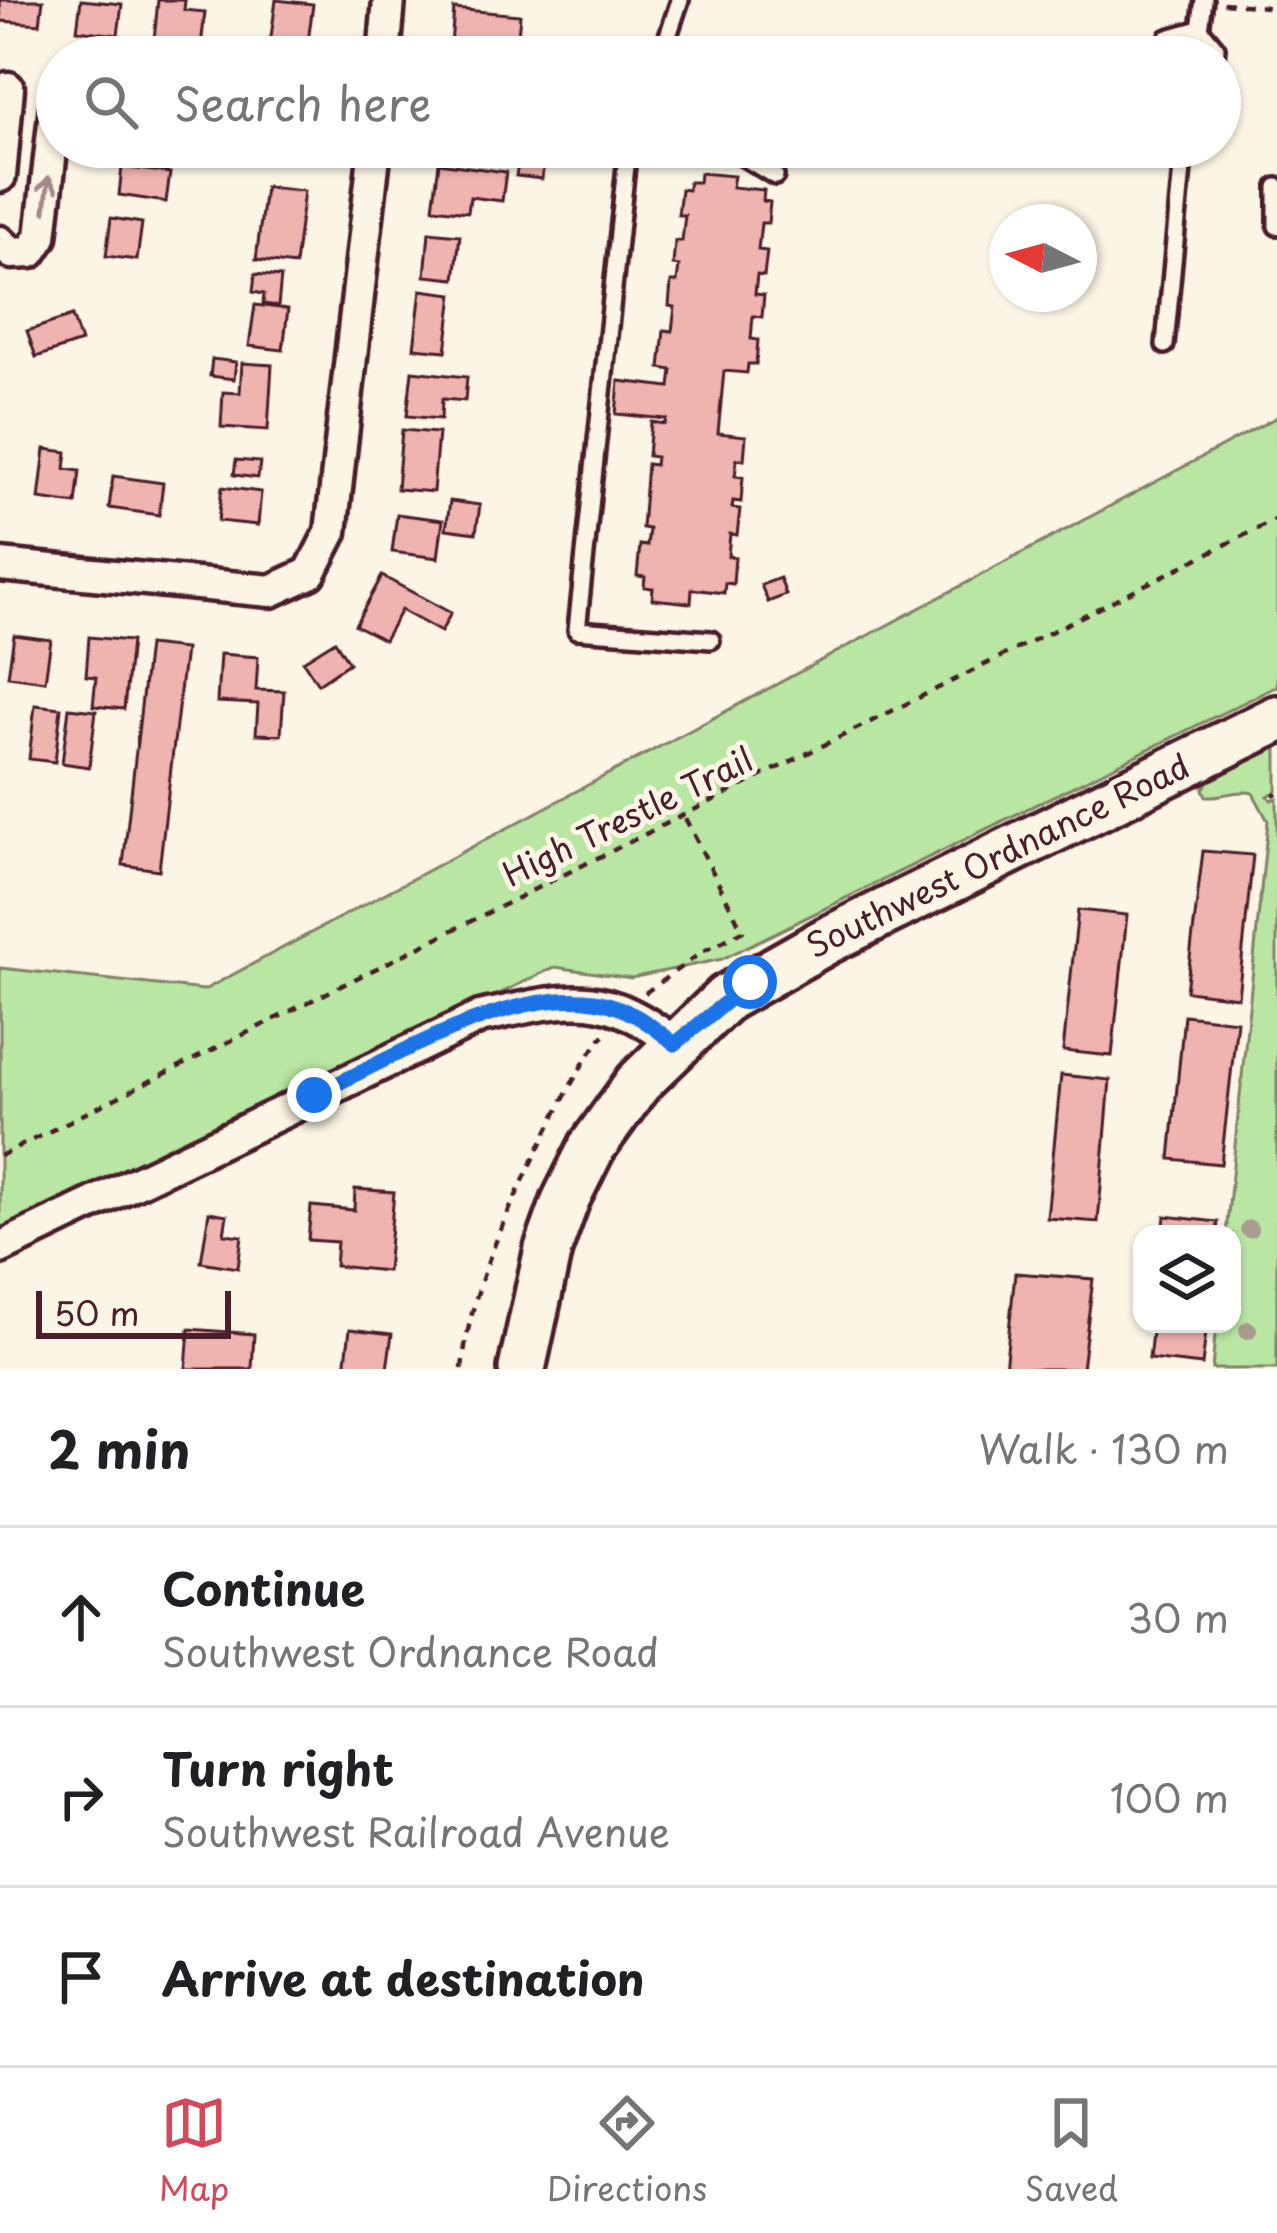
<!DOCTYPE html>
<meta charset="utf-8">
<style>
body{margin:0;font-family:"Playpen Sans",sans-serif;background:#f6f6f6;color:#202124}
.controls{position:absolute;right:36px;bottom:36px;display:grid;overflow:hidden;border-radius:24px;box-shadow:0 3px 9px #0004}
.controls button{width:108px;height:108px;display:grid;place-items:center;padding:0;border:0;border-bottom:3px solid #e0e0e0;background:#fff;color:#202124;font:60px sans-serif}
.compass{position:absolute;left:989px;top:204px;width:108px;height:108px;border-radius:50%;background:#fff;box-shadow:0 3px 9px #0004;rotate:276deg}
.scale{position:absolute;left:36px;bottom:30px;width:195px;box-sizing:border-box;padding-left:12px;border:6px solid #4a1f2b;border-top:0;font-size:33px;line-height:42px;white-space:nowrap;color:#4a1f2b;-webkit-text-stroke:9px #fcf5e5;paint-order:stroke}
.stop{position:absolute;width:36px;height:36px;margin:-27px;border:9px solid #1a73e8;border-radius:50%;background:#fff}
.stop.end{background:#1a73e8;border-color:#fff;box-shadow:0 3px 12px #0008}
.list{margin:0;padding:0;list-style:none}
h2{display:flex;justify-content:space-between;align-items:center;height:156px;margin:0;padding:0 48px;font-size:51px}
h2 small{font-size:39px;font-weight:400;color:#757577}
.list li{display:grid;grid-template-columns:78px 1fr auto;gap:36px;align-items:center;box-sizing:border-box;height:180px;padding:0 48px;border-top:3px solid #e0e0e0}
.list b{display:block;font-size:45px;white-space:nowrap}
.list p{margin:0;font-size:39px;white-space:nowrap;color:#757577}
.list em{font-size:39px;font-style:normal;color:#757577}
.icon{flex:none;width:66px;height:66px;fill:none;stroke:currentColor;stroke-width:2;stroke-linecap:round;stroke-linejoin:round}
.map{position:relative;flex:none;width:1277px;height:1369px;overflow:hidden}
.search{position:absolute;background:#fff;box-shadow:0 3px 9px #0004;left:36px;right:36px;top:36px;height:132px;display:flex;align-items:center;gap:30px;box-sizing:border-box;padding:0 42px;border-radius:66px;color:#757577;font-size:45px}
.sheet{height:696px;background:#fff}
nav{display:flex;justify-content:space-around;align-items:center;box-sizing:border-box;height:168px;border-top:3px solid #e0e0e0;background:#fff;font-size:33px;color:#757577}
nav a{display:grid;justify-items:center;gap:6px}
nav .on{color:#d1495b}
.map>svg:first-child{display:block}
</style>
<div class="map">
<svg width="1277" height="1369" viewBox="0 0 1277 1369">
<rect width="100%" height="100%" fill="#fcf5e5"/>
<filter id="ink" filterUnits="userSpaceOnUse"><feTurbulence type="fractalNoise" baseFrequency=".00833" numOctaves="2"/><feDisplacementMap in="SourceGraphic" scale="24" xChannelSelector="R" yChannelSelector="G"/><feConvolveMatrix kernelMatrix="1 2 1 2 8 2 1 2 1" color-interpolation-filters="sRGB"/></filter>
<g filter="url(#ink)">
<g fill="#bae6a3" stroke="#828267" stroke-width="3">
<polygon points="1277,417 1277,686 722,959 631,978 555,967 0,1234 0,968 204,990"/>
<path d="M1277,745V791L1268,796L1271,800L1277,798V1369H1212L1216,1324H1232V1234H1226L1268,821L1253,793C1237,789 1223,797 1206,796L1203,789L1208,782Z"/>
</g>
<g fill="#f0b4b0" stroke="#4a1f2b" stroke-width="3">
<polygon points="0,0 43,0 40,24 1,21"/>
<polygon points="81,0 122,4 118,35 77,30"/>
<polygon points="158,0 185,0 184,10 205,12 201,46 154,40"/>
<polygon points="276,0 313,4 306,57 269,52"/>
<polygon points="454,9 520,15 516,57 450,56"/>
<polygon points="1121,45 1156,49 1155,57 1120,57"/>
<polygon points="1004,46 1067,53 1066,57 1003,57"/>
<polygon points="519,157 544,160 542,179 516,176"/>
<polygon points="439,163 506,172 502,201 470,197 468,212 433,208"/>
<polygon points="122,167 170,173 166,202 119,195"/>
<polygon points="700,173 734,176 732,187 764,190 763,201 770,202 768,223 761,223 758,250 767,251 764,276 757,275 755,294 764,295 762,317 753,316 751,339 758,340 756,364 748,364 747,373 724,371 718,433 746,436 744,460 737,459 735,476 743,477 741,502 733,501 732,508 740,509 737,535 730,534 728,556 735,557 733,584 725,583 724,593 692,589 691,603 652,599 653,588 644,587 645,577 637,576 640,545 647,546 649,529 642,528 647,464 655,465 656,457 648,456 651,422 665,424 666,419 616,414 619,381 670,387 672,370 660,368 664,330 672,331 675,307 669,306 671,282 677,282 679,266 673,265 675,241 682,241 685,215 678,215 681,189 688,190 689,182 699,182"/>
<polygon points="265,187 304,191 295,265 256,260"/>
<polygon points="111,218 142,223 137,260 106,256"/>
<polygon points="429,232 460,235 455,279 425,276"/>
<polygon points="255,274 281,277 278,306 263,304 264,294 253,292"/>
<polygon points="421,290 453,294 446,351 414,348"/>
<polygon points="255,305 288,309 283,350 249,346"/>
<polygon points="72,316 81,342 36,357 27,331"/>
<polygon points="212,359 236,362 234,379 210,376"/>
<polygon points="242,363 272,365 268,430 221,427 223,392 240,393"/>
<polygon points="412,371 467,377 465,401 442,399 441,419 407,416"/>
<polygon points="402,430 438,433 433,492 397,489"/>
<polygon points="45,449 67,452 65,469 80,471 76,504 39,499"/>
<polygon points="236,460 260,462 258,478 234,475"/>
<polygon points="113,476 163,483 159,515 109,508"/>
<polygon points="222,487 261,492 258,525 218,521"/>
<polygon points="450,501 480,505 476,533 446,529"/>
<polygon points="397,514 443,520 438,558 392,552"/>
<polygon points="382,576 451,613 441,632 401,610 384,640 355,625"/>
<polygon points="780,578 786,595 768,602 761,585"/>
<polygon points="14,635 51,640 45,681 8,676"/>
<polygon points="89,637 131,641 124,709 93,706 96,677 86,676"/>
<polygon points="335,641 349,663 318,684 303,661"/>
<polygon points="148,645 185,649 159,870 123,865"/>
<polygon points="220,654 258,657 256,690 284,691 281,735 256,734 258,704 217,702"/>
<polygon points="35,705 61,708 55,762 29,759"/>
<polygon points="69,708 96,711 89,767 62,763"/>
<polygon points="1203,851 1253,855 1238,997 1186,991"/>
<polygon points="1078,910 1127,915 1112,1056 1063,1051"/>
<polygon points="1184,1015 1237,1021 1221,1164 1170,1159"/>
<polygon points="1061,1075 1110,1080 1098,1222 1047,1218"/>
<polygon points="355,1189 394,1192 387,1271 335,1266 337,1242 308,1240 311,1206 354,1210"/>
<polygon points="209,1212 227,1215 224,1234 242,1236 238,1268 201,1262"/>
<polygon points="1165,1216 1218,1222 1217,1234 1163,1234"/>
<polygon points="1015,1273 1093,1279 1082,1369 1005,1369"/>
<polygon points="1153,1324 1207,1324 1202,1365 1149,1359"/>
<polygon points="189,1329 254,1334 252,1369 186,1369"/>
<polygon points="350,1329 392,1334 387,1369 345,1369"/>
</g>
<g fill="none" stroke-linecap="round" stroke-linejoin="round">
<defs>
<g id="lane">
<polyline points="1200,29 1216,48 1215,57"/>
<polyline points="661,57 680,0"/>
<polyline points="1166,57 1168,38 1200,29 1204,0"/>
<polyline points="628,147 577,630 711,640"/>
<polyline points="727,147 775,176"/>
<polyline points="1277,187 1277,226"/>
<polyline points="1165,345 1183,158 1171,147"/>
</g>
<g id="street">
<polyline points="384,57 389,0"/>
<polyline points="0,176 8,88"/>
<polyline points="0,242 12,253 31,252 41,237 57,97"/>
<polyline points="0,565 271,591 310,573 331,532 375,147"/>
<path d="M0,1248L480,1017C566,999 602,985 675,1044"/>
</g>
<polyline id="secondary" points="522,1369 548,1249 566,1199 592,1147 638,1083 726,998 828,940 1277,719"/>
</defs>
<use href="#lane" stroke="#4a1f2b" stroke-width="24"/>
<use href="#street" stroke="#4a1f2b" stroke-width="39"/>
<use href="#secondary" stroke="#4a1f2b" stroke-width="54"/>
<g stroke="#4a1f2b" stroke-width="4.5" stroke-dasharray="9 9" stroke-linecap="butt">
<polyline points="1223,3 1277,8"/>
<polyline points="1273,795 1277,793"/>
<polyline points="645,993 702,952 743,931 684,816"/>
<polyline points="0,1156 1277,519"/>
<path d="M462,1369C471,1283 509,1209 547,1132C564,1099 579,1064 604,1035"/>
</g>
<use href="#lane" stroke="#fcf5e5" stroke-width="15"/>
<use href="#street" stroke="#fcf5e5" stroke-width="30"/>
<use href="#secondary" stroke="#fcf5e5" stroke-width="45"/>
</g>
<g fill="#aa9b8f">
<circle cx="1249" cy="1229" r="9"/>
<circle cx="1248" cy="1330" r="9"/>
</g>
<defs><path id="oneway-shaft" d="M-6 0H5M1.5-3L5.5 0L1.5 3" fill="none" stroke-width="1.6" stroke-linecap="round" stroke-linejoin="round" transform="scale(3)"/></defs>
<use stroke="#a38a88" href="#oneway-shaft" transform="translate(47 194) rotate(-83)"/>
</g>
<g fill="none" stroke-linecap="round" stroke-linejoin="round" filter="url(#ink)">
<path stroke="#1a73e8" stroke-width="15" d="M314,1095C390,1059 509,988 594,1001C627,1006 650,1024 675,1044L750,982"/>
</g>
<g text-anchor="middle" stroke-width="10" stroke-linejoin="round" paint-order="stroke">
<g font-size="33" fill="#4a1f2b" stroke="#fcf5e5">
<text transform="translate(628 817) rotate(-26)" y="12">High Trestle Trail</text>
<text transform="translate(998 856) rotate(-26)" y="12">Southwest Ordnance Road</text>
</g>
</g>
</svg>
<div class="controls">
<button><svg class="icon" aria-label="layers" viewBox="0 0 24 24"><path d="M12 4l9 5-9 5-9-5zM3 14l9 5 9-5"/></svg></button>
</div>
<svg class="compass" viewBox="-18 -18 36 36"><path d="M0-13l5 13h-10z" fill="#e53935"/><path d="M0 13l5-13h-10z" fill="#757577"/></svg>
<div class="scale">50 m</div>
<div class="stop" style="left:750px;top:982px"></div>
<div class="stop end" style="left:314px;top:1095px"></div>
<div class="search"><svg class="icon" aria-label="search" viewBox="0 0 24 24"><circle cx="10" cy="10" r="6"/><path d="M15 15l6 6"/></svg>Search here</div>
</div>
<section class="sheet">
<h2>2 min<small>Walk · 130 m</small></h2>
<ul class="list">
<li><svg class="icon" aria-label="ahead" viewBox="0 0 24 24"><path d="M12 20V5M6 11l6-6 6 6"/></svg><div><b>Continue</b><p>Southwest Ordnance Road</p></div><em>30 m</em></li>
<li><svg class="icon" aria-label="right" viewBox="0 0 24 24"><path d="M7 20v-9h11M14 6l5 5-5 5"/></svg><div><b>Turn right</b><p>Southwest Railroad Avenue</p></div><em>100 m</em></li>
<li><svg class="icon" aria-label="arrive" viewBox="0 0 24 24"><path d="M6 21V4h12l-3 4 3 4H6"/></svg><div><b>Arrive at destination</b></div></li>
</ul>
</section>
<nav>
<a class="on"><svg class="icon" aria-label="map" viewBox="0 0 24 24"><path d="M3 6l6-2 6 2 6-2v14l-6 2-6-2-6 2zM9 4v14M15 6v14"/></svg>Map</a>
<a><svg class="icon" aria-label="directions" viewBox="0 0 24 24"><path d="M12 3l9 9-9 9-9-9zM9 14v-3h6M13 9l2 2-2 2"/></svg>Directions</a>
<a><svg class="icon" aria-label="saved" viewBox="0 0 24 24"><path d="M7 4h10v16l-5-4-5 4z"/></svg>Saved</a>
</nav>
